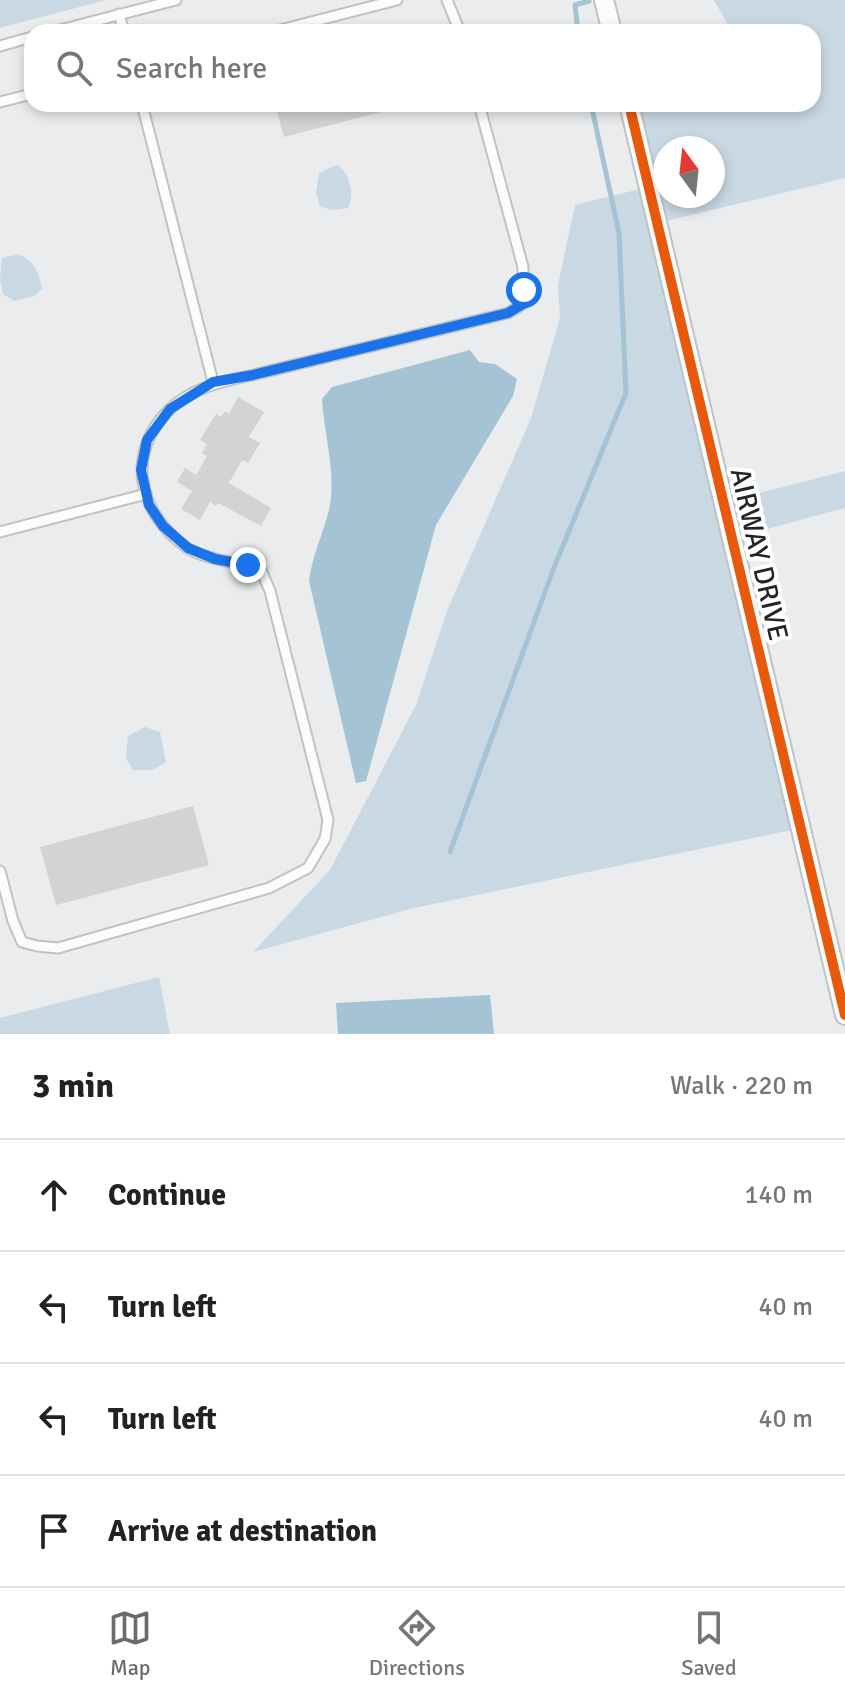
<!DOCTYPE html>
<meta charset="utf-8">
<style>
body{margin:0;font-family:Signika,sans-serif;background:#f6f6f6;color:#222}
.compass{position:absolute;left:653px;top:136px;width:72px;height:72px;border-radius:50%;background:#fff;box-shadow:0 4px 12px #0003;rotate:345deg}
.stop{position:absolute;width:24px;height:24px;margin:-18px;border:6px solid #1a73e8;border-radius:50%;background:#fff}
.stop.end{background:#1a73e8;border-color:#fff;box-shadow:0 2px 8px #0008}
.list{margin:0;padding:0;list-style:none}
h2{display:flex;justify-content:space-between;align-items:center;height:104px;margin:0;padding:0 32px;font-size:34px}
h2 small{font-size:26px;font-weight:400;color:#767676}
.list li{display:grid;grid-template-columns:52px 1fr auto;gap:24px;align-items:center;box-sizing:border-box;height:112px;padding:0 32px;border-top:2px solid #e0e0e0}
.list b{display:block;font-size:30px;white-space:nowrap}
.list em{font-size:26px;font-style:normal;color:#767676}
.icon{flex:none;width:44px;height:44px;fill:none;stroke:currentColor;stroke-width:2;stroke-linecap:round;stroke-linejoin:round}
.map{position:relative;flex:none;width:845px;height:1034px;overflow:hidden}
.search{position:absolute;background:#fff;box-shadow:0 4px 12px #0003;left:24px;right:24px;top:24px;height:88px;display:flex;align-items:center;gap:20px;box-sizing:border-box;padding:0 28px;border-radius:24px;color:#767676;font-size:30px}
.sheet{height:552px;background:#fff}
nav{display:flex;justify-content:space-around;align-items:center;box-sizing:border-box;height:112px;border-top:2px solid #e0e0e0;background:#fff;font-size:22px;color:#767676}
nav a{display:grid;justify-items:center;gap:4px}
nav .on{color:#696b6c}
.map>svg:first-child{display:block}
</style>
<div class="map">
<svg width="845" height="1034" viewBox="0 0 845 1034">
<rect width="100%" height="100%" fill="#eaecee"/>
<g fill="#c9d9e3" fill-rule="evenodd">
<polygon points="0,0 106,0 0,28"/>
<path d="M714,0H845V178L666,221L639,104H813V32H732ZM665,148H713V196H665Z"/>
<path d="M337,165C350,173 355,194 348,208L331,210L320,206L316,193L319,173Z"/>
<polygon points="640,189 792,830 414,908 253,952 330,870 416,705 447,611 531,418 560,318 558,285 575,205"/>
<path d="M17,254C35,261 38,270 42,289L34,296L14,301L3,294L0,279L2,258Z"/>
<polygon points="845,471 845,508 741,536 732,500"/>
<polygon points="145,727 160,732 166,762 153,770 133,770 126,758 128,736"/>
<polygon points="159,977 170,1034 0,1034 0,1018"/>
</g>
<g fill="#a4c3d4">
<path d="M470,350L479,362L495,364L517,379L513,396L436,525L366,781L356,783L309,581C312,556 323,534 329,510C337,473 324,436 322,399L332,387Z"/>
<polygon points="490,995 494,1034 338,1034 336,1003"/>
</g>
<g fill="none" stroke-linecap="round" stroke-linejoin="round">
<g stroke="#a4c3d4" stroke-width="5">
<polyline points="578,32 575,5 589,1"/>
<polyline points="450,852 553,570 626,393 619,233 591,104"/>
</g>
</g>
<g fill="#d1d3d5">
<polygon points="275,104 408,104 408,105 284,137"/>
<polygon points="238,397 264,412 249,437 260,443 248,463 242,460 229,483 271,508 261,526 218,503 216,506 210,502 200,520 181,509 192,491 177,482 185,468 196,475 207,456 202,453 207,444 200,440 216,414 221,417 225,411 229,414"/>
<polygon points="193,806 209,865 56,905 40,847"/>
</g>
<g fill="none" stroke-linecap="round" stroke-linejoin="round">
<defs>
<g id="lane">
<polyline points="447,0 460,32"/>
<polyline points="119,14 124,32"/>
<polyline points="52,32 176,0"/>
<polyline points="272,32 397,0"/>
<polyline points="0,46 32,37"/>
<polyline points="0,102 32,94"/>
<polyline points="142,104 213,382"/>
<polyline points="0,532 146,494"/>
<path d="M0,871L13,921L22,942L37,946L58,948L269,888L308,868L325,839L328,820L270,591L262,572C238,560 208,562 186,547C138,513 125,453 169,410C191,388 223,381 253,375L508,313L523,304V267L479,104"/>
</g>
<g id="street">
<polyline points="604,0 612,32"/>
<polyline points="629,104 845,1015"/>
</g>
</defs>
<use href="#lane" stroke="#c0c2c3" stroke-width="13"/>
<use href="#street" stroke="#c0c2c3" stroke-width="22"/>
<use href="#lane" stroke="#fcfcfc" stroke-width="9"/>
<use href="#street" stroke="#fcfcfc" stroke-width="18"/>
<defs>
<polyline id="cycleway" points="629,104 845,1015"/>
</defs>
<use href="#cycleway" stroke="#fff" stroke-width="15"/>
<use href="#cycleway" stroke="#e8590c" stroke-width="10"/>
</g>
<g fill="none" stroke-linecap="round" stroke-linejoin="round">
<polyline stroke="#1a73e8" stroke-width="10" points="248,565 215,559 188,548 163,526 149,505 141,470 147,440 170,409 213,382 253,375 508,313 523,304 524,290"/>
</g>
<g text-anchor="middle" stroke-width="8" stroke-linejoin="round" paint-order="stroke">
<g font-size="28" fill="#232526" stroke="#fff">
<text transform="translate(760 554) rotate(77)" y="10">AIRWAY DRIVE</text>
</g>
</g>
</svg>
<svg class="compass" viewBox="-18 -18 36 36"><path d="M0-13l5 13h-10z" fill="#e53935"/><path d="M0 13l5-13h-10z" fill="#767676"/></svg>
<div class="stop" style="left:524px;top:290px"></div>
<div class="stop end" style="left:248px;top:565px"></div>
<div class="search"><svg class="icon" aria-label="search" viewBox="0 0 24 24"><circle cx="10" cy="10" r="6"/><path d="M15 15l6 6"/></svg>Search here</div>
</div>
<section class="sheet">
<h2>3 min<small>Walk · 220 m</small></h2>
<ul class="list">
<li><svg class="icon" aria-label="ahead" viewBox="0 0 24 24"><path d="M12 20V5M6 11l6-6 6 6"/></svg><div><b>Continue</b></div><em>140 m</em></li>
<li><svg class="icon" aria-label="left" viewBox="0 0 24 24"><path d="M17 20v-9H6M10 6l-5 5 5 5"/></svg><div><b>Turn left</b></div><em>40 m</em></li>
<li><svg class="icon" aria-label="left" viewBox="0 0 24 24"><path d="M17 20v-9H6M10 6l-5 5 5 5"/></svg><div><b>Turn left</b></div><em>40 m</em></li>
<li><svg class="icon" aria-label="arrive" viewBox="0 0 24 24"><path d="M6 21V4h12l-3 4 3 4H6"/></svg><div><b>Arrive at destination</b></div></li>
</ul>
</section>
<nav>
<a class="on"><svg class="icon" aria-label="map" viewBox="0 0 24 24"><path d="M3 6l6-2 6 2 6-2v14l-6 2-6-2-6 2zM9 4v14M15 6v14"/></svg>Map</a>
<a><svg class="icon" aria-label="directions" viewBox="0 0 24 24"><path d="M12 3l9 9-9 9-9-9zM9 14v-3h6M13 9l2 2-2 2"/></svg>Directions</a>
<a><svg class="icon" aria-label="saved" viewBox="0 0 24 24"><path d="M7 4h10v16l-5-4-5 4z"/></svg>Saved</a>
</nav>
